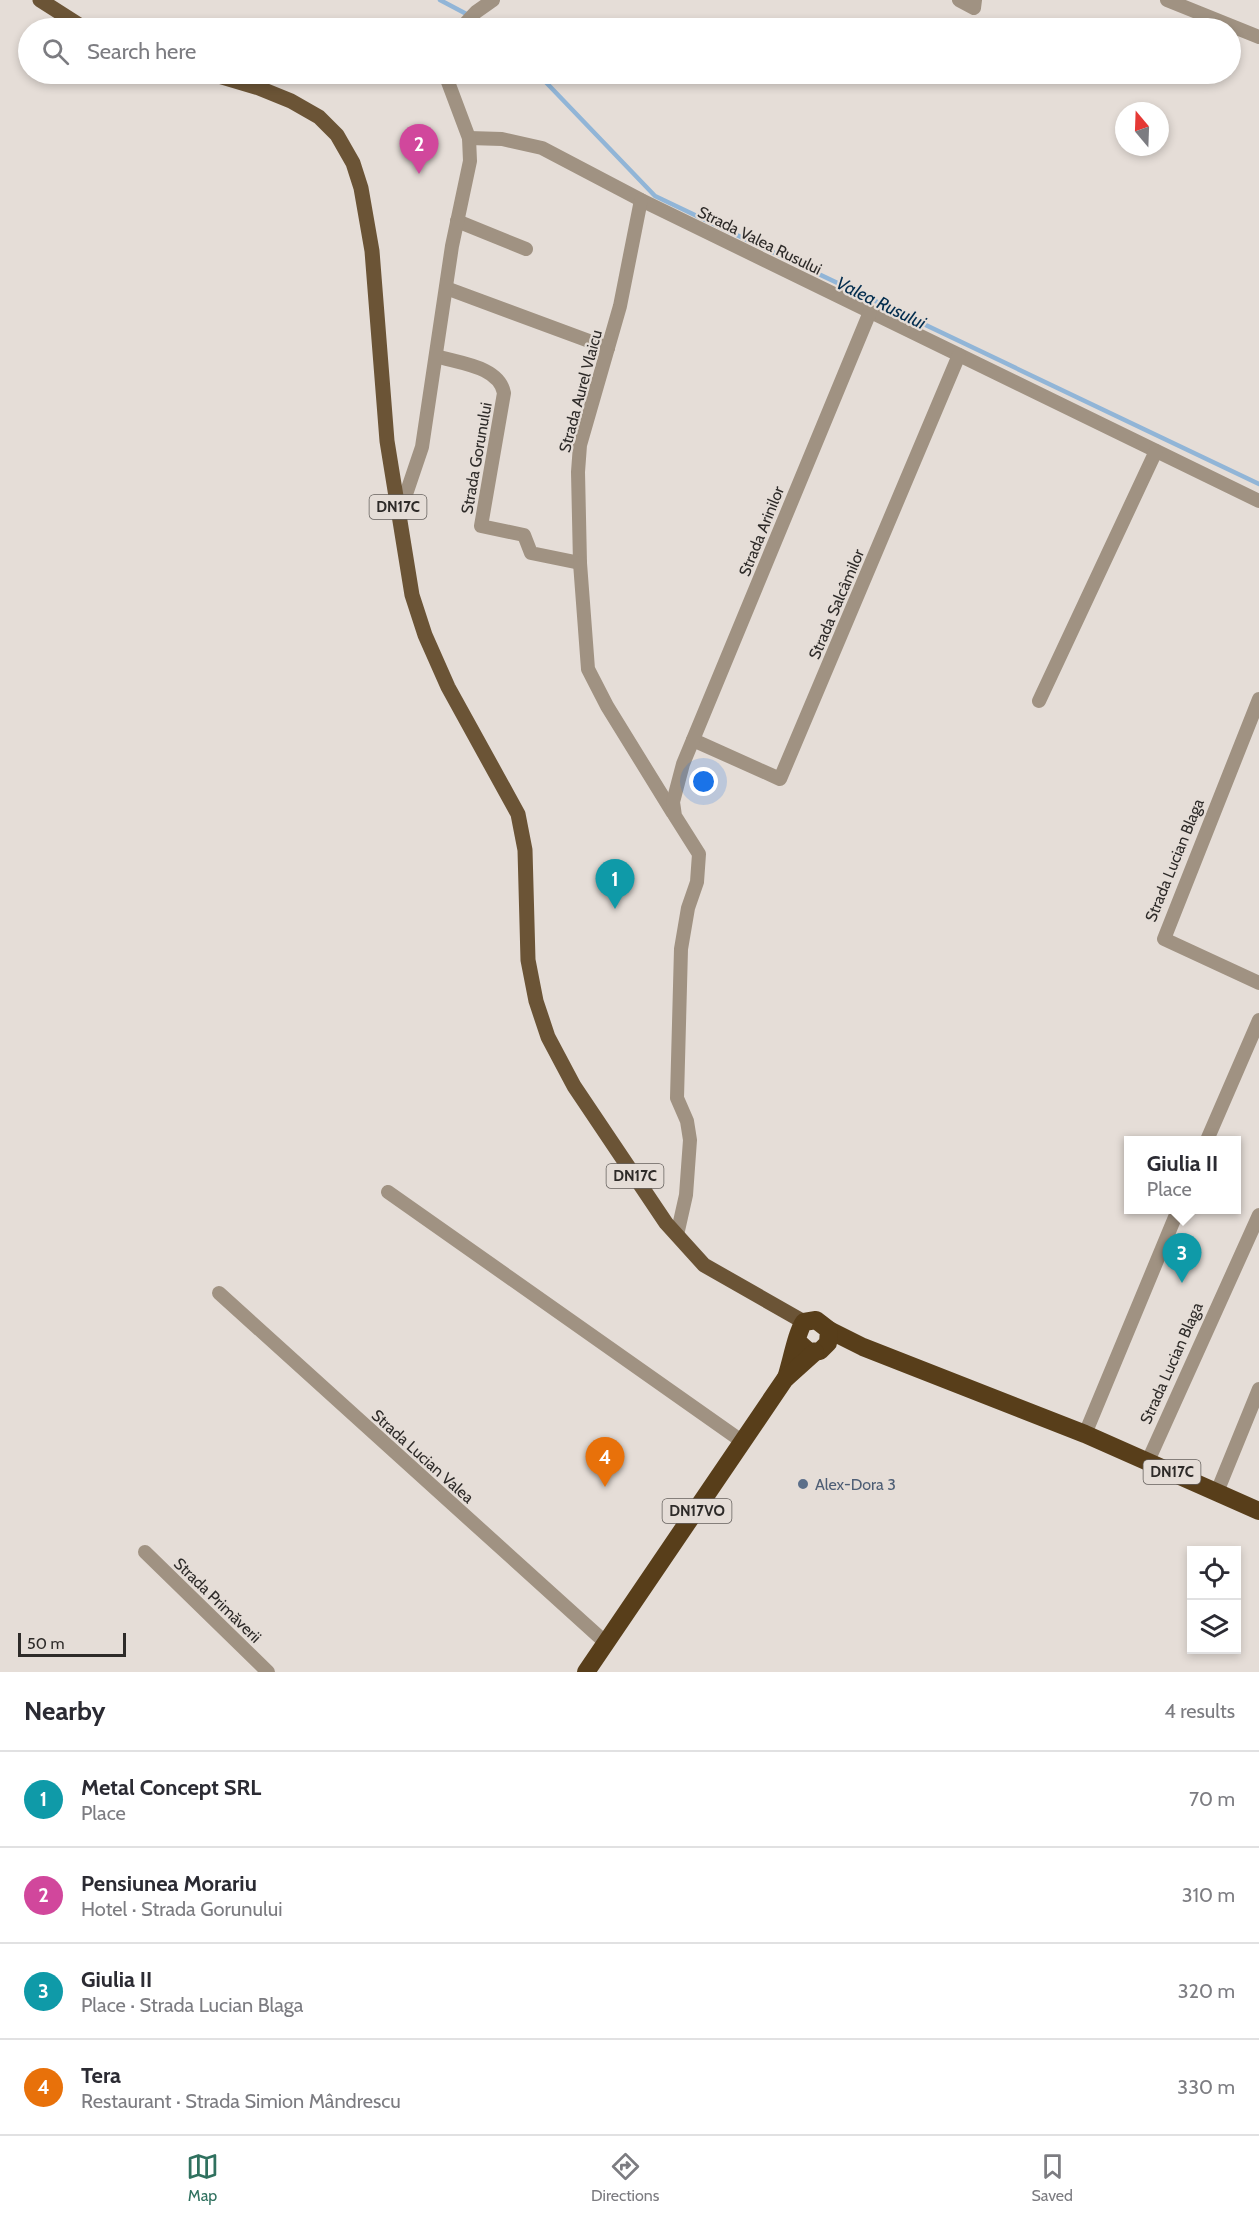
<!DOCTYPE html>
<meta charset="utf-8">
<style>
body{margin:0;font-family:Cabin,sans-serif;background:#f2f2f3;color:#2b2b33}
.controls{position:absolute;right:18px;bottom:18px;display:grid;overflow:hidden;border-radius:0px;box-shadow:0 3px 9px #0003}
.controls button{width:54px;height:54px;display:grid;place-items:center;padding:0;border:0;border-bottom:2px solid #e1e1e2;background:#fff;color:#2b2b33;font:30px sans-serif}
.compass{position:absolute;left:1115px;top:102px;width:54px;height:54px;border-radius:50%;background:#fff;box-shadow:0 3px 9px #0003;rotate:341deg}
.scale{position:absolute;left:18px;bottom:15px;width:108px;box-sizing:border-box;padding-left:6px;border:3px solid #2e2b29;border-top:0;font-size:16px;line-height:21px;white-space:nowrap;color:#2e2b29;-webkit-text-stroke:4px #e5ddd7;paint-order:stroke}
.you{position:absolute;left:704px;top:782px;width:21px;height:21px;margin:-15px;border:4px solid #fff;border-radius:50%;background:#1a73e8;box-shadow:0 0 0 9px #1a73e833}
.badge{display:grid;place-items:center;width:39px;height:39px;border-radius:50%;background:#30715f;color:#fff;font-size:20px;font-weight:700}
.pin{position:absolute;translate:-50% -50px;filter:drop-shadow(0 2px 3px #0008)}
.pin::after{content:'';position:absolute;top:32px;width:21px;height:18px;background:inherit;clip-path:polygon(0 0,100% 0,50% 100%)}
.popup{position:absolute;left:1124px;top:1136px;width:117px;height:78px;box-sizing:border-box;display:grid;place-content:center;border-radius:0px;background:#fff;filter:drop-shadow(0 2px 4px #0005);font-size:20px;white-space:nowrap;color:#7c7c81}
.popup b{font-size:22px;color:#2b2b33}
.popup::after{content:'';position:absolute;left:50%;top:100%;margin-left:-12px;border:12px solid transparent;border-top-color:#fff}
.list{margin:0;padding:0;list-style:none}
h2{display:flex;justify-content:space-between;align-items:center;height:78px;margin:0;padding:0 24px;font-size:26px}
h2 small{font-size:20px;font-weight:400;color:#7c7c81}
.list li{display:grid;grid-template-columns:39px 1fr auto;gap:18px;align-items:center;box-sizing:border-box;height:96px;padding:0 24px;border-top:2px solid #e1e1e2}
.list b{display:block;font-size:22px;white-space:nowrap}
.list p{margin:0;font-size:20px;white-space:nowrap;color:#7c7c81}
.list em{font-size:20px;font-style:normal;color:#7c7c81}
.icon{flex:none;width:33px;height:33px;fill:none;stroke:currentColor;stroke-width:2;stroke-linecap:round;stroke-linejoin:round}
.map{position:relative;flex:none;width:1259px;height:1672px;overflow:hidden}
.search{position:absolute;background:#fff;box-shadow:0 3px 9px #0003;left:18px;right:18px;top:18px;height:66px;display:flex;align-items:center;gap:15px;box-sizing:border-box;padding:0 21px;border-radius:33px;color:#7c7c81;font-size:22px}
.sheet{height:462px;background:#fff}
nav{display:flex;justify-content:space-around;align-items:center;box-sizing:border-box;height:84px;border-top:2px solid #e1e1e2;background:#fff;font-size:16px;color:#7c7c81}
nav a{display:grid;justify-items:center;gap:3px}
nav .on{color:#30715f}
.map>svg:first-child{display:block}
</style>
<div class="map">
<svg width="1259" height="1672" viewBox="0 0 1259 1672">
<rect width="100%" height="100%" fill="#e5ddd7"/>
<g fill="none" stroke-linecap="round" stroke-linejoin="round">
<g stroke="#91b5d7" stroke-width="4.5">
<polyline points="440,0 493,28"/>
<polyline points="538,74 655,196 1259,484"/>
</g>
<g stroke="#a09282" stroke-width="14">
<polyline points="959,0 974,8 975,0"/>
<polyline points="1167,0 1259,37"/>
<polyline points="461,28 476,12 493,0"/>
<polyline points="469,138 502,139 542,148 641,200 1259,501"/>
<polyline points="457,221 526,249"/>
<polyline points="446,288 608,348"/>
<path d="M436,356C458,363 499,366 504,393L481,526L524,535L531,553L580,563L578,472L580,445L620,306L641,200"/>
<polyline points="399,515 422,447 452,246 470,161 469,138 445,74"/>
<polyline points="580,563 588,669 607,706 673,813"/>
<polyline points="1259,699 1164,939 1259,983"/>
<polyline points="1039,701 1156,451"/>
<polyline points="693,740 780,779 959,355"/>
<polyline points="1207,1140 1259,1020"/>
<polyline points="388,1192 743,1442"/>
<polyline points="677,1235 686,1195 690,1140 687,1121 677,1098 681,949 688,908 697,882 699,854 675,816 673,802 683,764 870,312"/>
<polyline points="219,1293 606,1643"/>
<polyline points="1085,1434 1178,1210"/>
<polyline points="1148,1461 1259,1215"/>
<polyline points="1217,1492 1259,1389"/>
<polyline points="145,1552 268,1672"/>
</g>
<g stroke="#6b5436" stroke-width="15">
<polyline points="40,0 84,28"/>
<polyline points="212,74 259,88 291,101 319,117 337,135 353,163 361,188 372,251 387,441 412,595 425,635 448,687 518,814 525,850 528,960 536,1001 548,1037 574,1086 666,1223 704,1265 804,1322"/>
</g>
<g stroke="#583e1a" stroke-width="18">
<polyline points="829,1330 863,1347 1085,1434 1259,1511"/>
<path d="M786,1378C791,1363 797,1331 804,1322L816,1320L829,1330L828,1343L820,1351L809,1352L798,1342"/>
<polyline points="586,1672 785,1379 815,1352"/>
</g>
</g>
<circle fill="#5c6f8a" stroke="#e5ddd7" stroke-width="2" cx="803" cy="1484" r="6"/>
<g text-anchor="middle" stroke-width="4.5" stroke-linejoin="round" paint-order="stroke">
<g fill="#e5ddd7" stroke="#65605d" stroke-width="1.5">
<rect x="369.5" y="495" width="57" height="24" rx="4.5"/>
<rect x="606.5" y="1164" width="57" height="24" rx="4.5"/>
<rect x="1143.5" y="1460" width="57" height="24" rx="4.5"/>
<rect x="662.5" y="1499" width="69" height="24" rx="4.5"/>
</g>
<g font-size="15" font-weight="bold" fill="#2e2b29">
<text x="398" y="512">DN17C</text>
<text x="635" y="1181">DN17C</text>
<text x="1172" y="1477">DN17C</text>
<text x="697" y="1516">DN17VO</text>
</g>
<g font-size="16" fill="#2e2b29" stroke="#e5ddd7">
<text transform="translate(760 240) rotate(26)" y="6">Strada Valea Rusului</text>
<text transform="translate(580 391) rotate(-75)" y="6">Strada Aurel Vlaicu</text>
<text transform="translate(476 458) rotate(-80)" y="6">Strada Gorunului</text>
<text transform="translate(761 531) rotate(-68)" y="6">Strada Arinilor</text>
<text transform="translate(836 604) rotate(-67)" y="6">Strada Salcâmilor</text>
<text transform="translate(1174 860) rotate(-68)" y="6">Strada Lucian Blaga</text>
<text transform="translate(1171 1363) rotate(-66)" y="6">Strada Lucian Blaga</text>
<text transform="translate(423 1456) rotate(42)" y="6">Strada Lucian Valea</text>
<text transform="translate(218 1600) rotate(44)" y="6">Strada Primăverii</text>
</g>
<g font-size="16" fill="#4e5e75" stroke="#e5ddd7" text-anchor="start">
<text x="815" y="1490">Alex-Dora 3</text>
</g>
<g font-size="18" font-style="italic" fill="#032d4e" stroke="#e5ddd7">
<text transform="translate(881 303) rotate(26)" y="6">Valea Rusului</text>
</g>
</g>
</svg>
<div class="controls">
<button><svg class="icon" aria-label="locate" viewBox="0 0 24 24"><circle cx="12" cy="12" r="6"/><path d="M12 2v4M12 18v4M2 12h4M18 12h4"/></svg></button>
<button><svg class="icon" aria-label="layers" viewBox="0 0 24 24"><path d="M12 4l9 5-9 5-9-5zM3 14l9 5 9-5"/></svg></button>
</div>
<svg class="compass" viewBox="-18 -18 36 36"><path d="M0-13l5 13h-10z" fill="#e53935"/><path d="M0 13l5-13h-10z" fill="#7c7c81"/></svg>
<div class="scale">50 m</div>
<div class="you"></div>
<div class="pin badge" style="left:615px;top:909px;background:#0f9aa8">1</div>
<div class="pin badge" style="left:419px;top:174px;background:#d1479c">2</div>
<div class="pin badge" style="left:1182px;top:1283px;background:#0f9aa8">3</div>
<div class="popup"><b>Giulia II</b>Place</div>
<div class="pin badge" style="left:605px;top:1487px;background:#e8710a">4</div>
<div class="search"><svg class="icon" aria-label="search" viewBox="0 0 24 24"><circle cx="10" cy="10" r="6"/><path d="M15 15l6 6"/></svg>Search here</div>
</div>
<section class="sheet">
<h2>Nearby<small>4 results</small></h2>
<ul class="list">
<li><span class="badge" style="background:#0f9aa8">1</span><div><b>Metal Concept SRL</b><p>Place</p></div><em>70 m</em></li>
<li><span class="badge" style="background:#d1479c">2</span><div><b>Pensiunea Morariu</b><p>Hotel · Strada Gorunului</p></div><em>310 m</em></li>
<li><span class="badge" style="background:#0f9aa8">3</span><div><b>Giulia II</b><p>Place · Strada Lucian Blaga</p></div><em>320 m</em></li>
<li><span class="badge" style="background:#e8710a">4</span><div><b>Tera</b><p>Restaurant · Strada Simion Mândrescu</p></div><em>330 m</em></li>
</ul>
</section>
<nav>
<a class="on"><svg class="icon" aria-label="map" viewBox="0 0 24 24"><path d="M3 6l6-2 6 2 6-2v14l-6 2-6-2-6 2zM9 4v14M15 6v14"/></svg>Map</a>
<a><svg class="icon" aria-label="directions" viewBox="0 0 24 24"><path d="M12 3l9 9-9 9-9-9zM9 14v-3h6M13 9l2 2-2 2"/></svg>Directions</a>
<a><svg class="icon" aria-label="saved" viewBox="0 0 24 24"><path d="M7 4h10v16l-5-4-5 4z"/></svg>Saved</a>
</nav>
